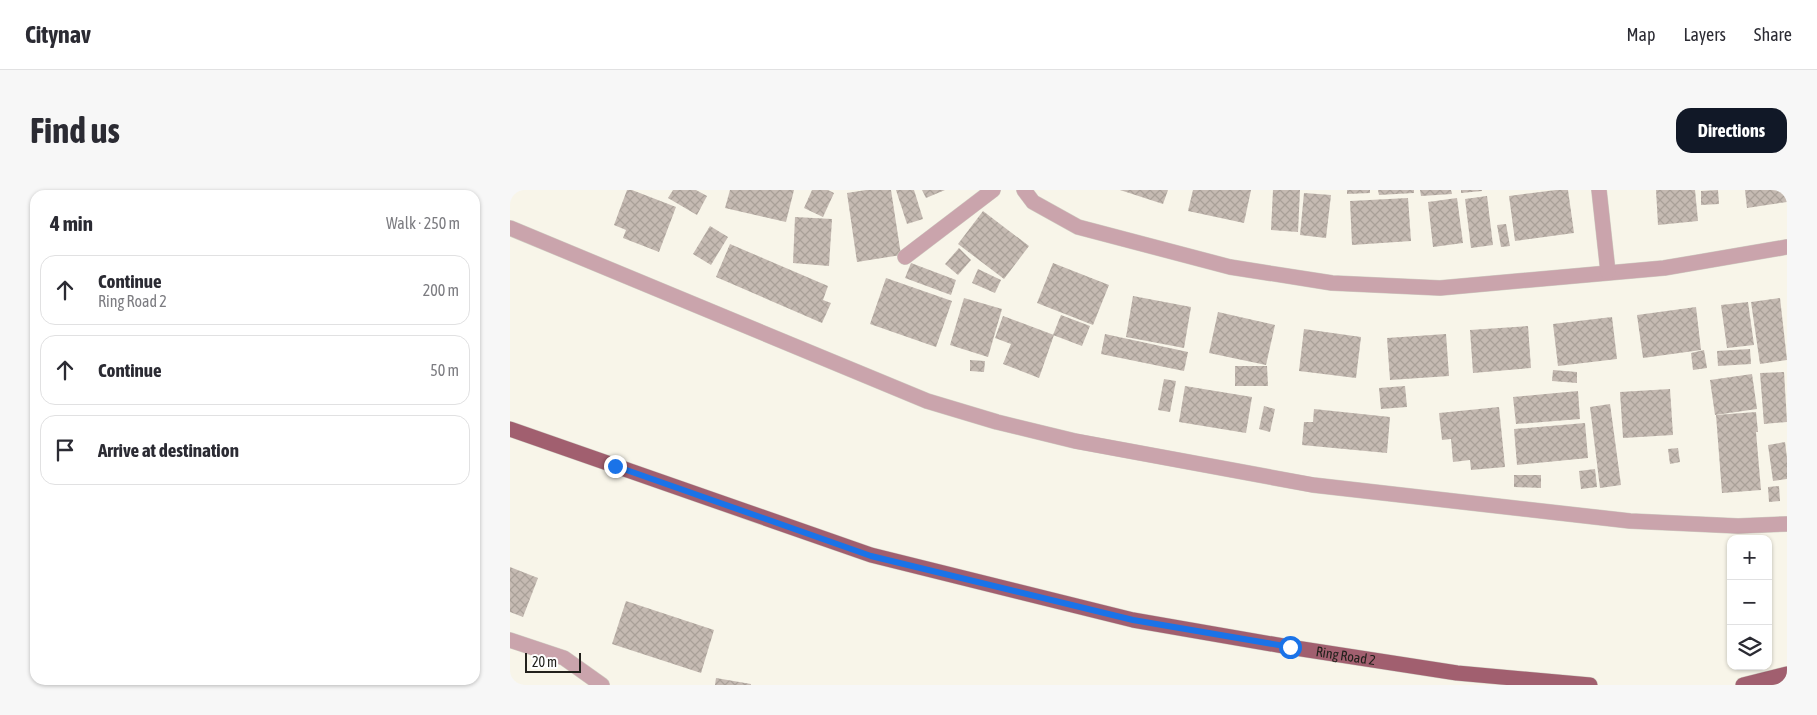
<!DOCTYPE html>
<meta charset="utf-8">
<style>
body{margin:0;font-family:"Asap Condensed",sans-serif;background:#f7f7f7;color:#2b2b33}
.controls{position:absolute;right:15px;bottom:15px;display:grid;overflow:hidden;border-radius:10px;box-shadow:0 1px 4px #0004}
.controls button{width:45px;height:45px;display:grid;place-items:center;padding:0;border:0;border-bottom:1px solid #e1e1e2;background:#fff;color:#2b2b33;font:25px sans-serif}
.scale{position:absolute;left:15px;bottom:12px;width:56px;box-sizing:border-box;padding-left:5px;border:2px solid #22211c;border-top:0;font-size:14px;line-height:18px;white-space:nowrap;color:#22211c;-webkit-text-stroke:4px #fff;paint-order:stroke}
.stop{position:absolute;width:15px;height:15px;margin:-11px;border:4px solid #1a73e8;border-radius:50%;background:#fff}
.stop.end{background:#1a73e8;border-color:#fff;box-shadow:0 1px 5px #0008}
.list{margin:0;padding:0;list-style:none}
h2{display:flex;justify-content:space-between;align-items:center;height:65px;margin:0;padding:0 20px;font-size:21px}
h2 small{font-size:16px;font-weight:400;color:#7c7c81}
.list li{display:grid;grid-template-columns:32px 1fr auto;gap:15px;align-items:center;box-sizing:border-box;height:70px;margin:0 10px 10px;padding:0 10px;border:1px solid #e1e1e2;border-radius:15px}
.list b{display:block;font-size:19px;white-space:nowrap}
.list p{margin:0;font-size:16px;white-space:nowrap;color:#7c7c81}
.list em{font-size:16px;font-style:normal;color:#7c7c81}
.icon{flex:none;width:28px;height:28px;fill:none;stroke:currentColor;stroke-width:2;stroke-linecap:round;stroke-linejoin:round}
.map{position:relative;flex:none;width:1277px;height:495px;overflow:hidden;border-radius:15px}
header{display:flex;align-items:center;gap:30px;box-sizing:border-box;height:70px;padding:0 25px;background:#fff;border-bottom:1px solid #e1e1e2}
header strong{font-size:24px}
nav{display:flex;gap:28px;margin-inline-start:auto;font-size:18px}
.intro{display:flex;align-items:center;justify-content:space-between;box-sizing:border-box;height:120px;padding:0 30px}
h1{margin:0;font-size:35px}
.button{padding:12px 22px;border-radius:15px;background:#111827;color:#fff;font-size:18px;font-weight:700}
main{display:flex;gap:30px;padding:0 30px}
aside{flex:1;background:#fff;border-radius:15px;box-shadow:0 1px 4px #0004}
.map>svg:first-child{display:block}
</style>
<header>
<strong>Citynav</strong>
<nav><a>Map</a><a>Layers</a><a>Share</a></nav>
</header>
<div class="intro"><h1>Find us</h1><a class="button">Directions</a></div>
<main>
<aside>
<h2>4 min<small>Walk · 250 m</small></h2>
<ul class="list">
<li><svg class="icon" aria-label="ahead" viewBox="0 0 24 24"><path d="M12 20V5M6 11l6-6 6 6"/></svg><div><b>Continue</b><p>Ring Road 2</p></div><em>200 m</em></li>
<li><svg class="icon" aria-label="ahead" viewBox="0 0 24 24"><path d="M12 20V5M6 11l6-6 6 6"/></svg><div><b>Continue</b></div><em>50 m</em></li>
<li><svg class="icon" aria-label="arrive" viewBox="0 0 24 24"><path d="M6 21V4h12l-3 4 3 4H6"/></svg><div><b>Arrive at destination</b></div></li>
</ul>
</aside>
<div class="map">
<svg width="1277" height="495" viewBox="0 0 1277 495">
<defs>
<pattern id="building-cross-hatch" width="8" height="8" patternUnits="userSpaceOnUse" patternTransform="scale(1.25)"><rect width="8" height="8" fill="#c5bab2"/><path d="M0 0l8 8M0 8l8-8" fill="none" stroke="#a9a098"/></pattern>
</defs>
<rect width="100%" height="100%" fill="#f8f5e9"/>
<g fill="url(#building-cross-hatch)">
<polygon points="117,0 122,0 166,17 149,62 113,48 116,40 104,35"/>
<polygon points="163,0 186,0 197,6 187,25 158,8"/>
<polygon points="220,0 284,0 276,32 215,18"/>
<polygon points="302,0 318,0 324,3 313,27 294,18"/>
<polygon points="356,0 381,0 391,65 347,72 337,3"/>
<polygon points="386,0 404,0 413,29 397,34"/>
<polygon points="412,0 435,0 416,8"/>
<polygon points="610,0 658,0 653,14"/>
<polygon points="683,0 741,0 734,33 678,21"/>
<polygon points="763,0 790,0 788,42 761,40"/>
<polygon points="837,0 860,0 860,3 837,4"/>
<polygon points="868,0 904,0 904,3 869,5"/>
<polygon points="910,0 941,0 942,4 911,6"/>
<polygon points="951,0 972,0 972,1 951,3"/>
<polygon points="1046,0 1058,0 1064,43 1005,51 999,6"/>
<polygon points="1146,0 1185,0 1188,31 1148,35"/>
<polygon points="1208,0 1209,14 1191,15 1191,1"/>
<polygon points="1235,0 1277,0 1277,12 1237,18"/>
<polygon points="794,3 821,5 816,48 790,45"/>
<polygon points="977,6 983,55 961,58 955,9"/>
<polygon points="898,8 901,51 842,55 840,11"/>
<polygon points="947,8 953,53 923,57 918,12"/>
<polygon points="473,21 519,56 494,89 448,54"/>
<polygon points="285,27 322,29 319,76 283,73"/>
<polygon points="996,34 1000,56 991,57 987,35"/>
<polygon points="200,36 218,47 201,75 183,64"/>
<polygon points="220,54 318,96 313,110 321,113 312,133 206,87"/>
<polygon points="449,58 461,70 448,85 435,74"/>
<polygon points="401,73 446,90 441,105 395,88"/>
<polygon points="543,73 599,95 583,135 527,113"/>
<polygon points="468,79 491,90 485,103 462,93"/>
<polygon points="376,88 442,111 426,157 360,134"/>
<polygon points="623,106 681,117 674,158 616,147"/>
<polygon points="454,108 492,119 478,167 440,155"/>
<polygon points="1270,108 1277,170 1250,174 1241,112"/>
<polygon points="1238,112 1244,155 1217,158 1211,115"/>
<polygon points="1186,117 1191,160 1133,168 1127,125"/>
<polygon points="708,122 765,135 756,175 699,163"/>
<polygon points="551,125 580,136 572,156 543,145"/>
<polygon points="493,126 544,145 529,188 493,174 501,154 485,148"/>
<polygon points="1102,127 1107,169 1048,176 1043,134"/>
<polygon points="1018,136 1021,178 963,183 960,140"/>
<polygon points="794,139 851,147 846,188 789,181"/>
<polygon points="595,144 678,162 674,181 591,164"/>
<polygon points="936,144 939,186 880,190 877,148"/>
<polygon points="1240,159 1241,174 1208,176 1207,161"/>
<polygon points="1194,160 1197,178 1183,180 1181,163"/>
<polygon points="460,170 475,171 474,182 460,181"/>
<polygon points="725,176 757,176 758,196 725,196"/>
<polygon points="1043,180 1067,182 1067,193 1042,191"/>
<polygon points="1274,182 1277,232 1254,234 1250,183"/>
<polygon points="1242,184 1247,219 1205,225 1200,190"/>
<polygon points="654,189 666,191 660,222 648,220"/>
<polygon points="675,196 742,207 736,243 669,232"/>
<polygon points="895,196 897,217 871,219 869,198"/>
<polygon points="1160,199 1163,245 1113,248 1110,202"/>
<polygon points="1068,201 1070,229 1006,234 1003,207"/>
<polygon points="1100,214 1111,295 1090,298 1080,217"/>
<polygon points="754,216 765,219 760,242 749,239"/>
<polygon points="989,217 995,277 961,280 960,270 943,272 941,249 932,250 929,223"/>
<polygon points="804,219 880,227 877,263 792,255 794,232 803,232"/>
<polygon points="1246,222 1248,242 1246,242 1251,300 1212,303 1206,225"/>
<polygon points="1075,233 1078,268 1007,275 1004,239"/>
<polygon points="1275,252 1277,268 1277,289 1263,291 1258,255"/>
<polygon points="1168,258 1170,272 1160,274 1158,259"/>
<polygon points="1085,279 1087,297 1071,299 1069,281"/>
<polygon points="1004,285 1031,285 1031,298 1004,297"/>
<polygon points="1269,296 1270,311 1259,312 1258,297"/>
<polygon points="0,377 28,388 13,427 0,422"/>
<polygon points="116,411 204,440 191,483 102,454"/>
<polygon points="206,488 241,494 241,495 205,495"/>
</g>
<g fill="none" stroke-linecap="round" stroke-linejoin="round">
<defs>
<g id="minor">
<polyline points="514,0 523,12 568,37 720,77 822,93 930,98 1154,78 1277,57"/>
<polyline points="1089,0 1098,82"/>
<polyline points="0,38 417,211 487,232 565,251 803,295 1120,331 1228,336 1277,334"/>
<polyline points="395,67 483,0"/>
<polyline points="0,450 54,468 92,495"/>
</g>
<g id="major">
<path id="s1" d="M0,239L361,365L623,430L779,457L947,483L1080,495"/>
<polyline points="1233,495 1277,484"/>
</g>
</defs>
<use href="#minor" stroke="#d1cfc4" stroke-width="16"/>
<use href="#major" stroke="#d1cfc4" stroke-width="16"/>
<use href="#minor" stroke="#caa4ac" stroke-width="15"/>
<use href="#major" stroke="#a15f6f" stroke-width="15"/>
</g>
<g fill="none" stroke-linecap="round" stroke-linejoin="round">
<polyline stroke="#1a73e8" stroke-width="6" points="105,276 361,366 623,430 780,457"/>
</g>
<g text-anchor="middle" stroke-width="4.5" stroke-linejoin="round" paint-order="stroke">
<g font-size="14" fill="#22211c" stroke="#fff">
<text dy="5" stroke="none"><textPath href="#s1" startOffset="868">Ring Road 2</textPath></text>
</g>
</g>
</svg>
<div class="controls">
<button>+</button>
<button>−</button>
<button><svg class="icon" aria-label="layers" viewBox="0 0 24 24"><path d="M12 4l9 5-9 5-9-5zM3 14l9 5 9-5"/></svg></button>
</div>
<div class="scale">20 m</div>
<div class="stop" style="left:780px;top:457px"></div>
<div class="stop end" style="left:105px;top:276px"></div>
</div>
</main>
